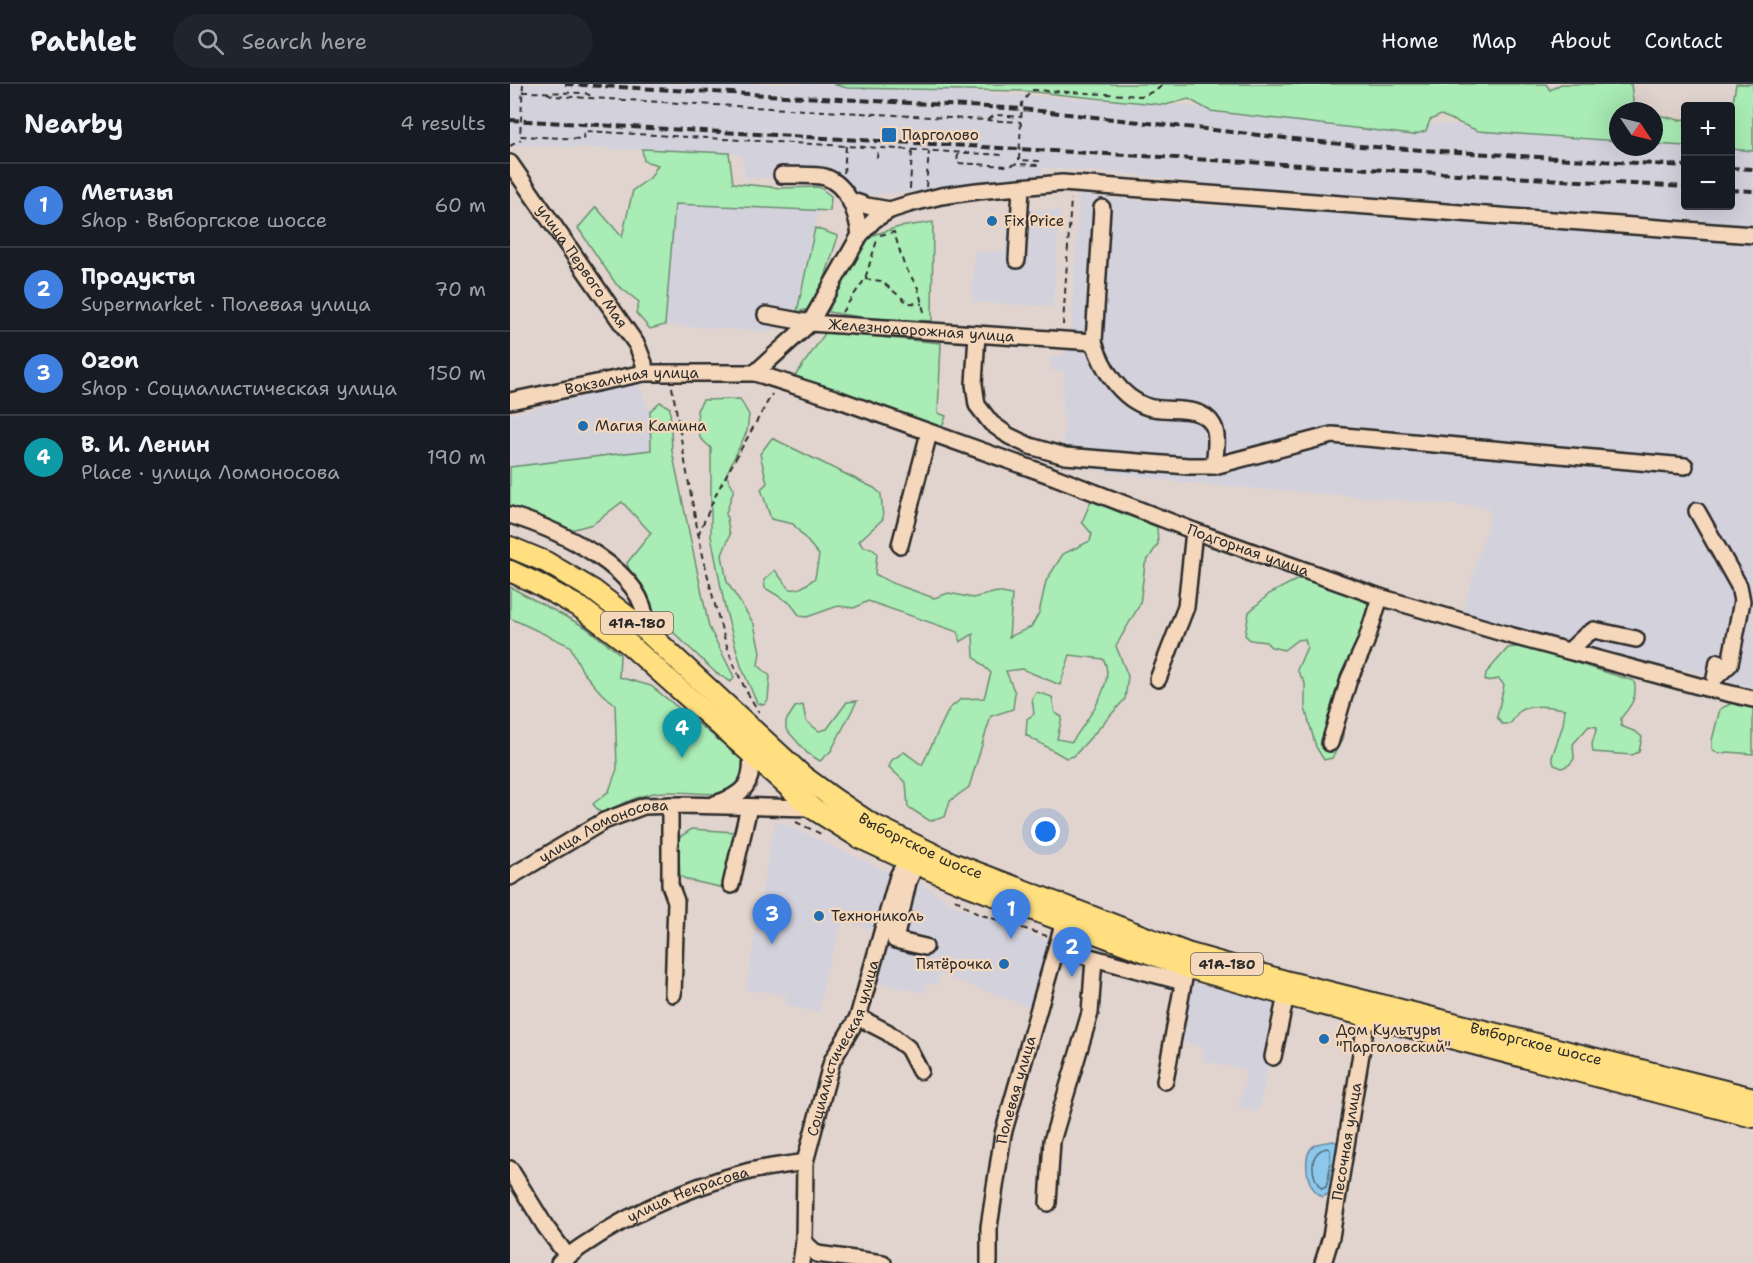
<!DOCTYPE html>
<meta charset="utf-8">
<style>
body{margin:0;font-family:"Shantell Sans",sans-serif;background:#20242c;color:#f1f3f6}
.controls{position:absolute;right:18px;top:18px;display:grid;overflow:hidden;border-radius:6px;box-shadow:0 6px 24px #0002}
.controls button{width:54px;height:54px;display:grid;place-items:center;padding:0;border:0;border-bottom:2px solid #363941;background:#171b24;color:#f1f3f6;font:30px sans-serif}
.compass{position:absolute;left:1099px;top:18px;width:54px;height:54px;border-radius:50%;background:#171b24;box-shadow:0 6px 24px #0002;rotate:125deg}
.you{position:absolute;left:536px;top:748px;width:21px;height:21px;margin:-15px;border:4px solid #fff;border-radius:50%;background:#1a73e8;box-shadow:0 0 0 9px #1a73e833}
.badge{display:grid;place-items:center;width:39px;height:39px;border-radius:50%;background:#ea580c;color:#fff;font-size:20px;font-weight:700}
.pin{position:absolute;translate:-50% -50px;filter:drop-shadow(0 2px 3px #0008)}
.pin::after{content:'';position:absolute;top:32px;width:21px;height:18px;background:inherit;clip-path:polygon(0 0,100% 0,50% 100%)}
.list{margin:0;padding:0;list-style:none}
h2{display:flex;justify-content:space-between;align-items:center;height:78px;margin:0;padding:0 24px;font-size:26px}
h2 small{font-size:20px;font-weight:400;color:#9ea1a6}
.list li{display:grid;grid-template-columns:39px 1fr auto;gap:18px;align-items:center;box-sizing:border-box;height:84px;padding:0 24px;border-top:2px solid #363941}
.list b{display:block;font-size:22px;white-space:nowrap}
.list p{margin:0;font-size:20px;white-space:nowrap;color:#9ea1a6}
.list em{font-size:20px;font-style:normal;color:#9ea1a6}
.icon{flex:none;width:33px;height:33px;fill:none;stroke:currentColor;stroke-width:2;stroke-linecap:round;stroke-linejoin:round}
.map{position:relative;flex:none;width:1243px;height:1179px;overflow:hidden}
header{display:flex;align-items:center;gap:36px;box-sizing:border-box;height:84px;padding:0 30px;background:#171b24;border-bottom:2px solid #363941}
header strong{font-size:28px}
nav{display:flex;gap:33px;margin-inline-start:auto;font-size:21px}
.search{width:420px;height:54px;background:#20242c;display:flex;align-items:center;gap:15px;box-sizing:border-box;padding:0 21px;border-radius:33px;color:#9ea1a6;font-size:22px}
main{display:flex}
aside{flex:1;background:#171b24}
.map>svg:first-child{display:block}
</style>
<header>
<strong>Pathlet</strong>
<div class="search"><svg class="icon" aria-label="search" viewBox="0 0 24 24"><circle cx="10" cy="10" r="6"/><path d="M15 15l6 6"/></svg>Search here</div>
<nav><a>Home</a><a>Map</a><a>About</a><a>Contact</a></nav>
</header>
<main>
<aside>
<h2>Nearby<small>4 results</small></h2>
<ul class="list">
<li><span class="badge" style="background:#3f7fe0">1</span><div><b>Метизы</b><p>Shop · Выборгское шоссе</p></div><em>60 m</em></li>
<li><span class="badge" style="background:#3f7fe0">2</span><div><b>Продукты</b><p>Supermarket · Полевая улица</p></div><em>70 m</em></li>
<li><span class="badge" style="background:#3f7fe0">3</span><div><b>Ozon</b><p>Shop · Социалистическая улица</p></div><em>150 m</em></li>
<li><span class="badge" style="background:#0f9aa8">4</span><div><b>В. И. Ленин</b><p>Place · улица Ломоносова</p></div><em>190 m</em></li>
</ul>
</aside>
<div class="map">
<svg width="1243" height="1179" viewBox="0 0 1243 1179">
<rect width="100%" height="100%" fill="#e1d4ce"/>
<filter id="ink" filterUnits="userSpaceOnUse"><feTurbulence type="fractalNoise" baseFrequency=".0167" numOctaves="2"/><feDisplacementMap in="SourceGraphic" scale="12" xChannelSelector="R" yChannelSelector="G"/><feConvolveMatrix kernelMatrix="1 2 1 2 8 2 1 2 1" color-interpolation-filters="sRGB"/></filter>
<g filter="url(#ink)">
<g fill="#d3d2dc">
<polygon points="0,0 342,0 726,25 1108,53 1108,63 1144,63 1144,55 1175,58 1176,122 1220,122 1221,61 1243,63 1243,142 705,101 618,90 532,84 533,94 509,100 331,113 316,98 235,93 231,70 0,61"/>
<polygon points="569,111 711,123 712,120 1243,158 1243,604 1174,585 1162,588 1072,567 952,530 980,432 978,423 676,399 555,382 553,361 555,332 552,331 554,288 540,286 541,272 552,273 553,263 560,263"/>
<polygon points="165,120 309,126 287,228 259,248 155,241"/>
<polygon points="498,124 550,127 543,223 462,218 465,167 495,168"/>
<polygon points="127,298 140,327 142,366 0,383 0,331"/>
<polygon points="266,736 381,789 365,846 333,837 316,888 309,928 275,922 277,912 236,905 259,766"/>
<polygon points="391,793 409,798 444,821 542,858 519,923 430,890 427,901 417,899 414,909 364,898"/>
<polygon points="676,897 770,920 749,1028 729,1024 737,986 692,977 694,963 665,956"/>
</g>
<g fill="#a9ecb5" stroke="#6a8c70" stroke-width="1.5">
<polygon points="323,0 1036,0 1040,6 1051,0 1121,0 1124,25 1133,27 1108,27 1108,57 968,47 931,31 920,36 916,47 903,51 700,27 679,15 655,21 514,7 337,4"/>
<polygon points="1226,0 1243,0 1243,67 1221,65 1221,29"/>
<polygon points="1144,30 1169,36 1175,35 1175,62 1144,60"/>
<polygon points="132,65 219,69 223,99 271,104 309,103 321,112 320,127 165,120 155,241 140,245 126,229 129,218 106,200 68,144 86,123 112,153 123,106 140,94 148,81 134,77"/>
<polygon points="423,138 422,237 356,234 318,228 334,193 355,157 366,150 389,143"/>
<polygon points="305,144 328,152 314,197 300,225 287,228"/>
<polygon points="316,248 431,259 428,329 436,332 432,343 285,292"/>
<polygon points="230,315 239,331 237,347 216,391 224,405 216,429 220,451 212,471 217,498 244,540 250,568 248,581 260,592 258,616 254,621 247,619 231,582 215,524 201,452 201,364 190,354 187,326 193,316"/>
<path d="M150,318L160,324L162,367L199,543L224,593L221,598L206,589L141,527C135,510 121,497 117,479L141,449L112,418L83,440L57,447L0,427V383L141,366L140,327Z"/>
<path d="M262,354L364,404L371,410L373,435L349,457L353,463L361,464L367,469L365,490L382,499L424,514L439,509L463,514L487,508L502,511L499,553L521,543L529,529L536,497L553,470L580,457L582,450L572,438L581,417L647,443L648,460L635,480L630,520L606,562L618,592L615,615L564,672L556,674L516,651L517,635L524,630L522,614L527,608L542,613L545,629L552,633L547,655L562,658C575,638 608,598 593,575L560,571L550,601L512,585L496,587L505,609L503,625L481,632L459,703L440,717L435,733L420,737L398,723L396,699L379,683L382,676L394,668L412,681L439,625L451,615L474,614L481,589L464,573L463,550L450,558L448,548L358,517L344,524L328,522L297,533L290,532L280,519L255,504L254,496L265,486L279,505C290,507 297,500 305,494L309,471L283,440L261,435L251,405L257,399L250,370Z"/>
<path d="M788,495C816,496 837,503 858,520L857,569L831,598L833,654L822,674L814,676L806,663L795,624V599L787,586L797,563L795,555L787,556L774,566L761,563L756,558L740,556L735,551L739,528L759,510Z"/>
<path d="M0,503L75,543L110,570L109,593L141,602L231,674L236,687L225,707C199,714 171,705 144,709C126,712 108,722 91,729L83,720L99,707L107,685L105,620L91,609L73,588L60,562L0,534Z"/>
<path d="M1012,562L1124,597C1128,613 1121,622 1111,634V642L1126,648L1132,653L1129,668L1122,671L1083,668L1082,660L1087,643L1079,642L1063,660L1064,675L1059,681L1052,684L1044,681L1042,673L1053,641L1055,625C1041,623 1021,619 1009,628C1006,630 1003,637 1000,640H992L987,633L994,601L989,595L975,597L976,589L998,564Z"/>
<polygon points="347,617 321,667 310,677 297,669 276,645 276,637 285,623 293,621 296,637 309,647 317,645 337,618"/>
<polygon points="1226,617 1243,620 1243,670 1217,668 1209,670 1202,665 1202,656 1210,625"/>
<polygon points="182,745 224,748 214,804 178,796 170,792 168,754"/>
</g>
<path fill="#8dc8ec" stroke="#66899f" stroke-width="1.5" d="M824,1057L827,1059V1074L821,1108L813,1113C811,1112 806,1109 805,1107C796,1097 792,1069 805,1061C810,1058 818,1058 824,1057Z"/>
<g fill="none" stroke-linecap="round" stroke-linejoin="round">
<path stroke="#526a78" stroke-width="1.5" d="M817,1064L820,1066C821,1079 820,1091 816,1103L812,1105C801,1095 797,1068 817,1064Z"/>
<defs>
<g id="minor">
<path id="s1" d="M0,79L127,261L134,279V289"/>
<path d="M272,91C283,92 304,90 315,93C338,101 347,129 350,151"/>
<polyline points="340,116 357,122 380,126"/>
<polyline points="507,176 511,104"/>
<polyline points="256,231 300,239 350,151 364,136 380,126 399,120 431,112 467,107 552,99 1243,151"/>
<polyline points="467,250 464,300 467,321 481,339 499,352 520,362 555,372 678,382 704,382 822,351 1175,382"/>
<polyline points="584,258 592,124"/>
<path id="s2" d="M245,289L300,239L584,258C592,284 610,314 638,323C658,329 690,319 703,341C709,352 705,370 704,382"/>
<path id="s3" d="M0,317L134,289H245L324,314L545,393L684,447L870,513L999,551L1196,604L1243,615"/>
<polyline points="1187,427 1229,502 1232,517 1220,580 1205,594 1208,578"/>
<path d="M0,431C45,445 143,487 135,546"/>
<polyline points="390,461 419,349"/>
<polyline points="1059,567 1076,551 1084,546 1126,555"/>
<polyline points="648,595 676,523 684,447"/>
<polyline points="820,659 839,595 856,558 870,513"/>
<path d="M205,720C234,711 244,700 241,669"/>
<polyline points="160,721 160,801 166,817 163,910"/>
<polyline points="406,780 398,798 385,856 415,863"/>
<path id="s4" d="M0,793L94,737L134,722L170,721L302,724"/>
<polyline points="221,801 239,723"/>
<polyline points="546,864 673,898"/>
<polyline points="348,933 377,948 398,964 410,987"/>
<polyline points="763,973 776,911"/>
<polyline points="655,997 675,889"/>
<polyline points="0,1085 35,1142 58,1173"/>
<polyline points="538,1119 542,1057 580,929 584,875"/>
<polyline points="294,1158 307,1170 373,1179"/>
<path id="s5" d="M49,1179C104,1136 173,1104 240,1087C258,1083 277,1081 295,1078"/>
<path id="s6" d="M291,1179L294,1158L295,1078L322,977L348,933L388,792L397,776"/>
<path id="s7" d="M479,1179V1143L493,1050L554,837"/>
<path id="s8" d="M813,1179L821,1153L857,933"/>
</g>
<g id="major">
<path id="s9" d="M0,463L36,478L83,506L135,546L293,692L323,714L360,739L442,779L677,869L779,898L1243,1014"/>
<polyline points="0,487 26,499 71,524 120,561 302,724 350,754 397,776 454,800 676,883 776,911 1243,1033"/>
</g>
</defs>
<use href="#minor" stroke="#2b2b2b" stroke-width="20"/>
<use href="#major" stroke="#2b2b2b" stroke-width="24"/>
<g stroke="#2b2b2b" stroke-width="2" stroke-dasharray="6 4.5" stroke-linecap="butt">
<polyline points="13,0 10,52 73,55 74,47 493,71"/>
<polyline points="12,8 75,9 81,12"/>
<polyline points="37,9 44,12 511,38"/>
<polyline points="478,35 486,31 512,33"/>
<polyline points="0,62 11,56"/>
<polyline points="448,70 447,79 498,82 506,80 529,81 529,77 509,76 512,19 522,6 633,12 648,5 653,0"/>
<polyline points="367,74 368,65"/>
<polyline points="334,89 336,62"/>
<polyline points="416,103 419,67"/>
<polyline points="400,105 402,66"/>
<polyline points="370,151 384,148 394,181 408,204 415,232"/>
<polyline points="355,195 371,197 398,219 413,220"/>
<polyline points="332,228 355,195 367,156"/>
<polyline points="553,241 561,115"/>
<path d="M162,303C174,368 183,433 199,497C211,546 221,585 249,628"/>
<polyline points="188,451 208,406 262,310"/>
<polyline points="286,738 311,750"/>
<polyline points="445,815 466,829 537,852"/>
</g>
<use href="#minor" stroke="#f5d7bb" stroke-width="15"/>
<use href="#major" stroke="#ffdf80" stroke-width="20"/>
<g stroke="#2b2b2b" stroke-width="4" stroke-dasharray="9 4.5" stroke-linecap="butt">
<polyline points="55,0 512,25 848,62 1176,82"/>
<polyline points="0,36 1176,103"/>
<polyline points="1220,84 1243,85"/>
<polyline points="1220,106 1243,107"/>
</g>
</g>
</g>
<g fill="#1f6fb2" stroke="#f5d7bb" stroke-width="2">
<rect x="371" y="43" width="16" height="16" rx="3"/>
<circle cx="482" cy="137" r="6"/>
<circle cx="73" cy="342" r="6"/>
<circle cx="309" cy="832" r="6"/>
<circle cx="494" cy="880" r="6"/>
<circle cx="814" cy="955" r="6"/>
</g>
<g text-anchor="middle" stroke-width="4.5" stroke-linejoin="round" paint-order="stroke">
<g fill="#f5d7bb" stroke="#685f56" stroke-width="1.5">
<rect x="91" y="528" width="72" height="22" rx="4.5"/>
<rect x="681" y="869" width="72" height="22" rx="4.5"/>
</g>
<g font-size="14" font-weight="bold" fill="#2b2b2b">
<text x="127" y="544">41А-180</text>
<text x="717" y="885">41А-180</text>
</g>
<g font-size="15" fill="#2b2b2b" stroke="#f5d7bb" text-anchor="start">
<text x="392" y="56">Парголово</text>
<text x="494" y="142">Fix Price</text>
<text x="85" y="347">Магия Камина</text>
<text x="321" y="837">Технониколь</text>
<text x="482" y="885" text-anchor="end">Пятёрочка</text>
<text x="826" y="951">Дом Культуры<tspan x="826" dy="17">"Парголовский"</tspan></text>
</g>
<g font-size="15" fill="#2b2b2b" stroke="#f5d7bb">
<text dy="5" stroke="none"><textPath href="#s1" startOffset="126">улица Первого Мая</textPath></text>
<text dy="5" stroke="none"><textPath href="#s2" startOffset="186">Железнодорожная улица</textPath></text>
<text dy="5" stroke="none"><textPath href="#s3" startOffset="124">Вокзальная улица</textPath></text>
<text dy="5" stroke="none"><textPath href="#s3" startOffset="772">Подгорная улица</textPath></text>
<text dy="5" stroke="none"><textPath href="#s4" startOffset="106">улица Ломоносова</textPath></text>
<text dy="5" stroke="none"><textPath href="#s9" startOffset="512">Выборгское шоссе</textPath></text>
<text dy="5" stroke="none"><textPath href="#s9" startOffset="1160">Выборгское шоссе</textPath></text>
<text dy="5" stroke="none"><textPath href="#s6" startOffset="222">Социалистическая улица</textPath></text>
<text dy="5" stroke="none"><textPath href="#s7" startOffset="176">Полевая улица</textPath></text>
<text dy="5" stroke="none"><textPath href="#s8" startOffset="124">Песочная улица</textPath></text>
<text dy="5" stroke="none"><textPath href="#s5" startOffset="147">улица Некрасова</textPath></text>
</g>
</g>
</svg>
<div class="controls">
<button>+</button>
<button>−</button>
</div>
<svg class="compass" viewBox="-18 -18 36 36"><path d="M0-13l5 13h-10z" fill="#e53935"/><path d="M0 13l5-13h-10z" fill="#9ea1a6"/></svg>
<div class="you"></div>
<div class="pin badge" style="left:501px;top:855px;background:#3f7fe0">1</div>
<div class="pin badge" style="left:562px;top:893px;background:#3f7fe0">2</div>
<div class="pin badge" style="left:262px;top:860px;background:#3f7fe0">3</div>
<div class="pin badge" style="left:172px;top:674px;background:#0f9aa8">4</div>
</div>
</main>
